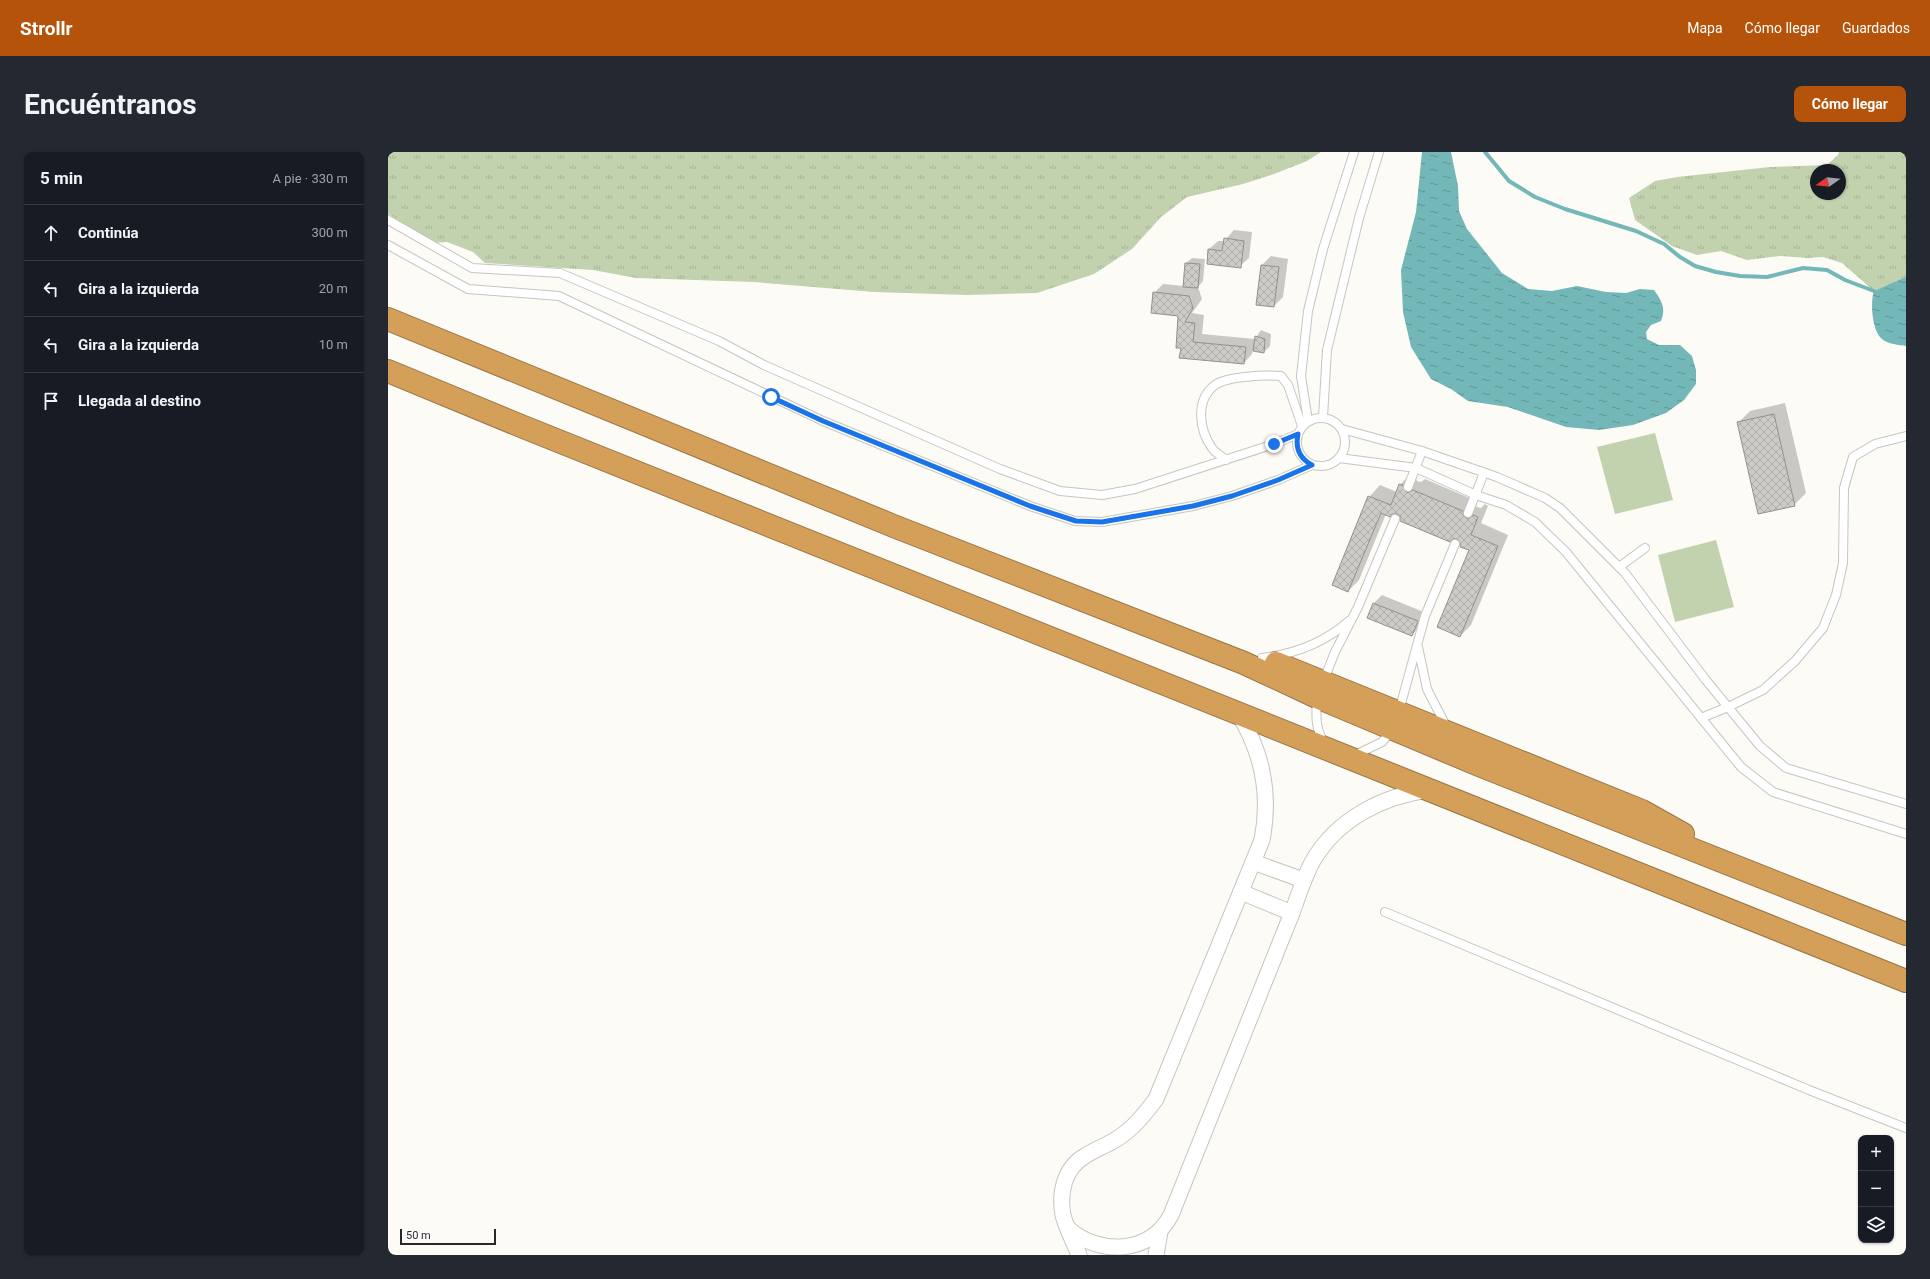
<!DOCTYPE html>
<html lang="es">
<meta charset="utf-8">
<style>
body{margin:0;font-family:Roboto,sans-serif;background:#242831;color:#f1f3f6}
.controls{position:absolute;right:12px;bottom:12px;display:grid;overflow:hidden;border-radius:8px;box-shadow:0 1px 3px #0004}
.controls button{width:36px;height:36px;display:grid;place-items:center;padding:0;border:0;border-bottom:1px solid #363941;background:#171b24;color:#f1f3f6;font:20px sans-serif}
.compass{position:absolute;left:1422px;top:12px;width:36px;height:36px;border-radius:50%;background:#171b24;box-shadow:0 1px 3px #0004;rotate:256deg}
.scale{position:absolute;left:12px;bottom:10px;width:96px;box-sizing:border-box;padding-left:4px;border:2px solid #292827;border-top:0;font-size:11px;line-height:14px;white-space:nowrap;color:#292827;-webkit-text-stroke:3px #fff;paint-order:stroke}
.stop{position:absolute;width:12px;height:12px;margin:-9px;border:3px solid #1a73e8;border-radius:50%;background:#fff}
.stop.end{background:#1a73e8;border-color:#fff;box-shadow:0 1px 4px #0008}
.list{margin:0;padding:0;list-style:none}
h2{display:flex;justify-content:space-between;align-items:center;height:52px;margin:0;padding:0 16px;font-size:17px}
h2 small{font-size:13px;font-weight:400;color:#9ea1a6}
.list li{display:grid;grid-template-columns:26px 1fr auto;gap:12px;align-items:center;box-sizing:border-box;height:56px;padding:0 16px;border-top:1px solid #363941}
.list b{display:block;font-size:15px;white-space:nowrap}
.list em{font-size:13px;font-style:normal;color:#9ea1a6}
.icon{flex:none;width:22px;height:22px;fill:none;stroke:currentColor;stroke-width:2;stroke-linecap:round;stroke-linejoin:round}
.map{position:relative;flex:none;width:1518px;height:1103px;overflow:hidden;border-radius:8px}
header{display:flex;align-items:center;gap:24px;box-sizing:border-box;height:56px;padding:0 20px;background:#b45309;color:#fff}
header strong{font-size:19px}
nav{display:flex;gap:22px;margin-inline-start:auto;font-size:14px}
.intro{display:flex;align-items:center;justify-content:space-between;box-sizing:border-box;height:96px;padding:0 24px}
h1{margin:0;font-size:28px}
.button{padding:10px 18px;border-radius:8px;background:#b45309;color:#fff;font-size:14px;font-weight:700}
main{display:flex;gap:24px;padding:0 24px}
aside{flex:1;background:#171b24;border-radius:8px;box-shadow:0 1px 3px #0004}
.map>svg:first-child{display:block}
</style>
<header>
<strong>Strollr</strong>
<nav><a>Mapa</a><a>Cómo llegar</a><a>Guardados</a></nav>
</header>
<div class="intro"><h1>Encuéntranos</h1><a class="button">Cómo llegar</a></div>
<main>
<aside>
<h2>5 min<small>A pie · 330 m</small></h2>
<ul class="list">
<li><svg class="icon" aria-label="ahead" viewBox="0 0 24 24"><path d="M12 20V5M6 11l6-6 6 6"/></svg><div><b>Continúa</b></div><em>300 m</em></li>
<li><svg class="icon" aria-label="left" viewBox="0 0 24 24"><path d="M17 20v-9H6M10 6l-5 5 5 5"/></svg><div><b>Gira a la izquierda</b></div><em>20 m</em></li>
<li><svg class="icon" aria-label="left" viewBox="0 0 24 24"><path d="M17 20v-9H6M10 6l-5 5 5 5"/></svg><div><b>Gira a la izquierda</b></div><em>10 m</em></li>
<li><svg class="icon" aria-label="arrive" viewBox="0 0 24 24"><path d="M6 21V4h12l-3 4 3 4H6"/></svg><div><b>Llegada al destino</b></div></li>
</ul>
</aside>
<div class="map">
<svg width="1518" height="1103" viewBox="0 0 1518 1103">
<defs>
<pattern id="grass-tufts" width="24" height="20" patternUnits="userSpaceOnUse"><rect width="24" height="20" fill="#c2d1ae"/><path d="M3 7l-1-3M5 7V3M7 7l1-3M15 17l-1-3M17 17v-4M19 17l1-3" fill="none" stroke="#a7b396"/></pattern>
<pattern id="water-ripples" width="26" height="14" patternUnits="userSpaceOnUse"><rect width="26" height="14" fill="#74b7b8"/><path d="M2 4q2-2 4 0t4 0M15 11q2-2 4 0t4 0" fill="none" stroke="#5f9596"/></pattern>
<pattern id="building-cross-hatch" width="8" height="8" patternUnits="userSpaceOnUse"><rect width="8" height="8" fill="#cdcbc6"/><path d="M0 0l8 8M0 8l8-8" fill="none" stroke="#b0aeaa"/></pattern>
</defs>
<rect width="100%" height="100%" fill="#fdfbf6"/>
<g fill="url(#grass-tufts)" fill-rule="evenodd">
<polygon points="0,0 933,0 919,9 886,22 855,32 799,45 773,65 744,97 706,122 649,141 579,143 486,140 366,130 248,126 205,118 97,111 85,100 59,90 45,91 0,62"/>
<path d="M1451,0H1518V126L1486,139L1454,111L1435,105L1419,106L1393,104L1359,108L1333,99L1309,103L1284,94L1247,68L1241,46L1267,29L1289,25L1382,15L1439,13L1450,3ZM1428,18H1452V42H1428Z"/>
</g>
<g fill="#c2d1ae">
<polygon points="1267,281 1285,348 1227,362 1209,295"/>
<polygon points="1328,388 1346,455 1287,470 1270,403"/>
</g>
<g fill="url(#water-ripples)">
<path d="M1034,0H1063L1070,34L1071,59L1079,77L1114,121L1140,137L1164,139L1189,134L1218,140L1238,141L1252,137L1266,138C1274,149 1278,156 1273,169L1263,173L1258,180L1259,187L1271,193H1292L1304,204L1308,218V232L1296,248L1278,261L1245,273L1211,278L1178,275L1120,255L1080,249L1063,237L1043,227L1023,195L1015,160L1013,118L1028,60Z"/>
<path d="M1518,125V194C1512,193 1499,192 1494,187C1484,179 1482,150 1486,139Z"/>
</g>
<g fill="#0003">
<polygon points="846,78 864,80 861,106 852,114 821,97 830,89 836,89"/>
<polygon points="883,104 900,107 895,145 886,154 874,113"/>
<polygon points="804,106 817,107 815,129 810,135 814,147 804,161 816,163 814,182 867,187 873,178 883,182 882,194 876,200 865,198 864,202 856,211 794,195 791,163 766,141 775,132 796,134 798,111"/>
<polygon points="1397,251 1418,341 1406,353 1350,271 1362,259"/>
<polygon points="1023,321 1026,322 1029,329 1033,330 1037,327 1086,348 1085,351 1089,355 1093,356 1097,352 1100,354 1093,371 1120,383 1083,473 1072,484 1082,398 1070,386 1009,361 998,362 971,428 960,439 981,345 992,333 1009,340 1012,333"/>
<polygon points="994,443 1038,461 1032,474 1024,483 985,452"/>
</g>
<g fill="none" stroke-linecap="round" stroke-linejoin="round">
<polyline stroke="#74b7b8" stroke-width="4" points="1097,0 1121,29 1147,45 1177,57 1248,79 1276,92 1292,105 1307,114 1328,120 1352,124 1379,125 1415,116 1439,118 1457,128 1486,139"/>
</g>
<g fill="url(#building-cross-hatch)" stroke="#94918d">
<polygon points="836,86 856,89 853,116 819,112 820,97 834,99"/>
<polygon points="797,111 812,112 810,136 795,135"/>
<polygon points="873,113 891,115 886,155 868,153"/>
<polygon points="765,140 801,144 805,156 797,170 807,171 805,190 858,195 856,212 791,206 793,196 788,196 790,164 763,161"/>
<polygon points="867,184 877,187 876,201 865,199"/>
<polygon points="1386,262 1407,354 1370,362 1349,270"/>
<polygon points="1011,332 1015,333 1018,340 1021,340 1025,338 1075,359 1075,362 1078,366 1081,366 1085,363 1090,365 1083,383 1110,394 1072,485 1049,475 1081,398 1072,395 1072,391 1069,387 1064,387 1062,390 1012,369 1012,364 1009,362 1004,362 1002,365 993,361 960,440 944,433 980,344 1003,353"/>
<polygon points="985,451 1030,469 1024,484 979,466"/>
</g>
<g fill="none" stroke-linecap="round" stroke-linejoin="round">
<defs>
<g id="lane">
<polyline points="0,68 84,116 172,121 331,189 376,213 612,317 672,339 714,343 747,337 886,292 910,282"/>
<polyline points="0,93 80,137 171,144 435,269 642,354 687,369 714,370 805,354 844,344 890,328 924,313"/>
<polyline points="935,265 939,198 971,66 991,0"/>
<circle cx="933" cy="290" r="24"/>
<polyline points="920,269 913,224 920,159 935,97 966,0"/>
<polyline points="954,277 1034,299 1109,325 1157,346 1172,356 1237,421 1317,527 1372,594 1398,616 1518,652"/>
<polyline points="951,306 1028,316 1088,343 1118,353 1147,370 1178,400 1353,615 1385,640 1518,682"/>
<path d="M838,308C834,304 827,301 824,296C811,278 807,248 827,233C839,224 878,223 893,224L900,233L914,274"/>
<polyline points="1020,335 1034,299"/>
<polyline points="1080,361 1096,321"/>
<polyline points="1231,415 1257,396"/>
<polyline points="1030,495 1039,537 1058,574"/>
<path d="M874,506C907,502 936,491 961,469"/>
<polyline points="935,530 947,500 970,455 1007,367"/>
<path d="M929,546C928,563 927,576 936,591"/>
<polyline points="1011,559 1037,464 1067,392"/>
<polyline points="1313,566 1340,555 1375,538 1407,509 1435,476 1448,443 1455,411 1456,336 1465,305 1487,292 1518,284"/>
<polyline points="965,604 994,590 1005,577"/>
<polyline points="997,760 1421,938 1518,976"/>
</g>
<g id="street">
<polyline points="865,710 915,728"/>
<polyline points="853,740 904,761"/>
<path d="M681,1077C710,1103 762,1103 783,1063L904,761C911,742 916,724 926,707C950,667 995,644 1040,638"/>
<path d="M691,1103C686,1090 678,1076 675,1063C671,1041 676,1016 697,1004C706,998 717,994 727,988C744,978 756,963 768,947L874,688C883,642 875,601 850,561"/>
<polyline points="768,1103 772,1080"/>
</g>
<g id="highway">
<polyline points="0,167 508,375 856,511 929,545 1091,613 1518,782"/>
<polyline points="0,219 133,274 1518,829"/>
<polyline points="888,511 1254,659 1295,682"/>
</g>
</defs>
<use href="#lane" stroke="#c7c5bf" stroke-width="10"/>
<use href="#street" stroke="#c7c5bf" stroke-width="17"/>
<use href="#highway" stroke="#987548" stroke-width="24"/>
<use href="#lane" stroke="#fff" stroke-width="8"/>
<use href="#street" stroke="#fff" stroke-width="15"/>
<use href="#highway" stroke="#d49f59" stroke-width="22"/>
</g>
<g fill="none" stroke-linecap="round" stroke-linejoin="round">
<path stroke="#1a73e8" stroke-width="5" d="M383,245L435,269L642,354L688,369L714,370L805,354L844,344L890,328L924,313C911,306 907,296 910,282L886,292"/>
</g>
</svg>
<div class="controls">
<button>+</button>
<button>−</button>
<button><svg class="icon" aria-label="layers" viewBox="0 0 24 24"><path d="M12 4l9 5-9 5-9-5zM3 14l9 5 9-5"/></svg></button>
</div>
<svg class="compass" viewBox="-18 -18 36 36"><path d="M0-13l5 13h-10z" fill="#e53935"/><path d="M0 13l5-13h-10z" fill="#9ea1a6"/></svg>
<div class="scale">50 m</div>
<div class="stop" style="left:383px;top:245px"></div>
<div class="stop end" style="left:886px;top:292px"></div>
</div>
</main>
